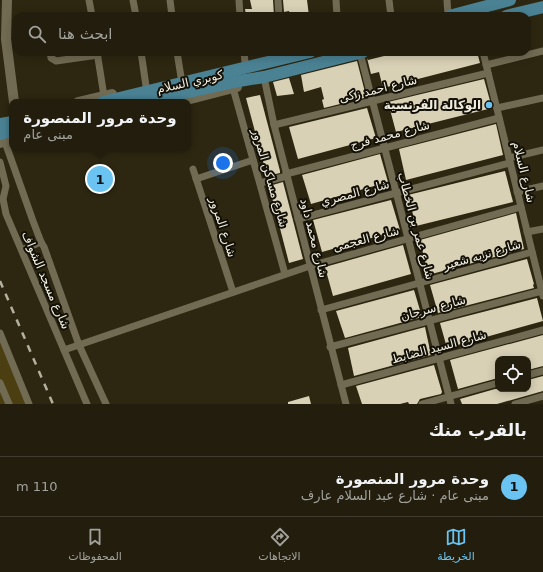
<!DOCTYPE html>
<html lang="ar">
<meta charset="utf-8">
<style>
body{margin:0;font-family:"DejaVu Sans","Noto Sans Arabic",sans-serif;background:#2e2a1b;color:#f1f3f6;direction:rtl}
.controls{position:absolute;right:12px;bottom:12px;display:grid;overflow:hidden;border-radius:8px;box-shadow:0 2px 10px #0003}
.controls button{width:36px;height:36px;display:grid;place-items:center;padding:0;border:0;border-bottom:1px solid #3f3b2e;background:#221d0d;color:#f1f3f6;font:20px sans-serif}
.you{position:absolute;left:223px;top:163px;width:14px;height:14px;margin:-10px;border:3px solid #fff;border-radius:50%;background:#1a73e8;box-shadow:0 0 0 6px #1a73e833}
.badge{display:grid;place-items:center;width:26px;height:26px;border-radius:50%;background:#6ac3f1;color:#111;font-size:13px;font-weight:700}
.pin{position:absolute;translate:-50% -50%;border:2px solid #fff;box-shadow:0 1px 4px #0006}
.popup{position:absolute;left:9px;top:99px;width:182px;height:52px;box-sizing:border-box;display:grid;place-content:center;border-radius:8px;background:#221d0d;filter:drop-shadow(0 1px 3px #0005);font-size:13px;white-space:nowrap;color:#a2a29d}
.popup b{font-size:15px;color:#f1f3f6}
.popup::after{content:'';position:absolute;left:50%;top:100%;margin-left:-8px;border:8px solid transparent;border-top-color:#221d0d}
.list{margin:0;padding:0;list-style:none}
h2{display:flex;justify-content:space-between;align-items:center;height:52px;margin:0;padding:0 16px;font-size:17px}
h2 small{font-size:13px;font-weight:400;color:#a2a29d}
.list li{display:grid;grid-template-columns:26px 1fr auto;gap:12px;align-items:center;box-sizing:border-box;height:60px;padding:0 16px;border-top:1px solid #3f3b2e}
.list b{display:block;font-size:15px;white-space:nowrap}
.list p{margin:0;font-size:13px;white-space:nowrap;color:#a2a29d}
.list em{font-size:13px;font-style:normal;color:#a2a29d}
.icon{flex:none;width:22px;height:22px;fill:none;stroke:currentColor;stroke-width:2;stroke-linecap:round;stroke-linejoin:round}
.map{position:relative;flex:none;width:543px;height:404px;overflow:hidden;direction:ltr}
.search{position:absolute;background:#221d0d;box-shadow:0 2px 10px #0003;left:12px;right:12px;top:12px;height:44px;display:flex;align-items:center;gap:10px;box-sizing:border-box;padding:0 14px;border-radius:12px;color:#a2a29d;font-size:15px}
.sheet{height:112px;background:#221d0d}
nav{display:flex;justify-content:space-around;align-items:center;box-sizing:border-box;height:56px;border-top:1px solid #3f3b2e;background:#221d0d;font-size:11px;color:#a2a29d}
nav a{display:grid;justify-items:center;gap:2px}
nav .on{color:#6ac3f1}
.map>svg:first-child{display:block}
</style>
<div class="map">
<svg width="543" height="404" viewBox="0 0 543 404">
<rect width="100%" height="100%" fill="#2d2711"/>
<polygon fill="#4b3f11" points="0,338 29,404 0,404"/>
<g fill="#d9d1b6">
<polygon points="250,0 273,0 274,16 246,16 245,9 252,9"/>
<polygon points="283,0 307,0 309,16 290,16 289,11 284,12"/>
<polygon points="400,52 477,52 480,63 383,88 379,72 371,74 367,58 368,60"/>
<polygon points="357,61 366,96 364,96 364,98 324,108 322,100 324,99 321,87 304,92 301,75"/>
<polygon points="289,78 294,94 277,96 273,82"/>
<polygon points="484,79 492,108 396,132 388,102"/>
<polygon points="260,95 280,171 280,173 267,176 246,98"/>
<polygon points="367,108 376,138 298,159 289,127"/>
<polygon points="496,124 503,155 406,180 399,149"/>
<polygon points="380,154 388,182 311,204 302,175"/>
<polygon points="505,171 513,202 416,226 408,195"/>
<polygon points="283,182 303,259 289,263 269,186"/>
<polygon points="391,200 400,230 322,252 313,220"/>
<polygon points="516,213 524,249 428,275 420,240"/>
<polygon points="403,245 411,274 333,296 325,267"/>
<polygon points="527,259 534,284 533,285 534,288 438,313 430,285"/>
<polygon points="414,290 422,317 345,338 336,311"/>
<polygon points="537,298 543,321 447,348 440,323"/>
<polygon points="425,327 431,355 354,376 348,348"/>
<polygon points="543,335 543,366 528,370 528,359 498,359 498,378 458,389 450,360"/>
<polygon points="434,365 442,392 441,394 420,399 417,404 409,404 408,402 400,404 362,404 356,386"/>
<polygon points="543,376 543,391 497,404 462,404 460,399 495,389 528,389 528,380"/>
<polygon points="309,396 311,404 288,404 288,402"/>
</g>
<g fill="none" stroke-linecap="round" stroke-linejoin="round">
<g stroke="#726b53" stroke-width="7">
<polyline points="89,0 92,16"/>
<polyline points="133,0 136,16"/>
<polyline points="170,0 172,16"/>
<polyline points="239,0 240,16"/>
<polyline points="278,0 279,16"/>
<polyline points="336,0 337,16"/>
<polyline points="389,0 391,16"/>
<polyline points="447,0 448,16"/>
<polyline points="50,52 51,58 56,61 98,55"/>
<polyline points="97,52 104,96"/>
<polyline points="141,52 146,86"/>
<polyline points="177,52 181,77"/>
<polyline points="244,52 245,62"/>
<polyline points="483,52 543,296"/>
<polyline points="360,53 451,404"/>
<polyline points="486,65 543,51"/>
<polyline points="264,77 274,125 346,404"/>
<polyline points="233,88 285,274"/>
<polyline points="497,108 543,98"/>
<polyline points="274,125 488,73"/>
<polyline points="5,142 33,221 41,242"/>
<polyline points="509,158 543,150"/>
<polyline points="0,162 6,186 3,199 6,214 87,404"/>
<polyline points="193,169 233,292"/>
<polyline points="286,174 499,118"/>
<polyline points="196,179 253,160"/>
<polyline points="260,183 287,176"/>
<polyline points="517,192 543,186"/>
<polyline points="298,219 510,163"/>
<polyline points="527,232 543,229"/>
<polyline points="22,250 41,242 44,247 79,345 106,404"/>
<polyline points="321,310 532,252"/>
<polyline points="0,333 29,404"/>
<polyline points="330,347 542,291"/>
<polyline points="64,350 310,266 521,207"/>
<polyline points="528,375 543,371"/>
<polyline points="0,383 9,404"/>
<polyline points="341,385 543,330"/>
<polyline points="422,404 498,383"/>
<polyline points="515,404 543,396"/>
</g>
<g stroke="#726b53" stroke-width="10">
<polyline points="7,0 6,39 14,102"/>
<polyline points="78,102 112,94"/>
<polyline points="179,102 237,87"/>
<polyline points="0,143 12,140"/>
</g>
<g stroke="#4a8294" stroke-width="12">
<polyline points="449,16 510,0"/>
<polyline points="506,16 543,7"/>
<polyline points="103,102 310,52"/>
<polyline points="143,102 239,81 264,77 363,52"/>
<polyline points="0,124 12,122"/>
<polyline points="0,134 12,131"/>
</g>
<polyline stroke="#b4b0a0" stroke-width="2.5" stroke-dasharray="7 7" stroke-linecap="butt" points="0,281 53,404"/>
</g>
<circle fill="#6ac3f1" stroke="#131007" stroke-width="1.5" cx="489" cy="105" r="4"/>
<g text-anchor="middle" stroke-width="4" stroke-linejoin="round" paint-order="stroke">
<g font-size="12" fill="#f0eddf" stroke="#131007">
<text transform="translate(190 82) rotate(-13)" y="4">كوبري السلام</text>
<text transform="translate(378 89) rotate(-14)" y="4">شارع احمد زكى</text>
<text transform="translate(390 135) rotate(-15)" y="4">شارع محمد فرج</text>
<text transform="translate(524 172) rotate(76)" y="4">شارع السلام</text>
<text transform="translate(270 178) rotate(74)" y="4">شارع مساكن المرور</text>
<text transform="translate(355 193) rotate(-15)" y="4">شارع المصري</text>
<text transform="translate(416 226) rotate(75)" y="4">شارع عمر بن الخطاب</text>
<text transform="translate(223 227) rotate(72)" y="4">شارع المرور</text>
<text transform="translate(314 238) rotate(76)" y="4">شارع محمد داود</text>
<text transform="translate(366 239) rotate(-15)" y="4">شارع العجمى</text>
<text transform="translate(482 255) rotate(-16)" y="4">شارع نزيه شعير</text>
<text transform="translate(46 280) rotate(67)" y="4">شارع مسجد الشواف</text>
<text transform="translate(433 308) rotate(-15)" y="4">شارع سرحان</text>
<text transform="translate(439 347) rotate(-15)" y="4">شارع السيد الضابط</text>
</g>
<g font-size="12" font-weight="bold" fill="#f0eddf" stroke="#131007" text-anchor="end">
<text x="481" y="109">الوكالة الفرنسية</text>
</g>
</g>
</svg>
<div class="controls">
<button><svg class="icon" aria-label="locate" viewBox="0 0 24 24"><circle cx="12" cy="12" r="6"/><path d="M12 2v4M12 18v4M2 12h4M18 12h4"/></svg></button>
</div>
<div class="you"></div>
<div class="pin badge" style="left:100px;top:179px">1</div>
<div class="popup"><b>وحدة مرور المنصورة</b>مبنى عام</div>
<div class="search"><svg class="icon" aria-label="search" viewBox="0 0 24 24"><circle cx="10" cy="10" r="6"/><path d="M15 15l6 6"/></svg>ابحث هنا</div>
</div>
<section class="sheet">
<h2>بالقرب منك<small></small></h2>
<ul class="list">
<li><span class="badge">1</span><div><b>وحدة مرور المنصورة</b><p>مبنى عام · شارع عبد السلام عارف</p></div><em>110 m</em></li>
</ul>
</section>
<nav>
<a class="on"><svg class="icon" aria-label="map" viewBox="0 0 24 24"><path d="M3 6l6-2 6 2 6-2v14l-6 2-6-2-6 2zM9 4v14M15 6v14"/></svg>الخريطة</a>
<a><svg class="icon" aria-label="directions" viewBox="0 0 24 24"><path d="M12 3l9 9-9 9-9-9zM9 14v-3h6M13 9l2 2-2 2"/></svg>الاتجاهات</a>
<a><svg class="icon" aria-label="saved" viewBox="0 0 24 24"><path d="M7 4h10v16l-5-4-5 4z"/></svg>المحفوظات</a>
</nav>
